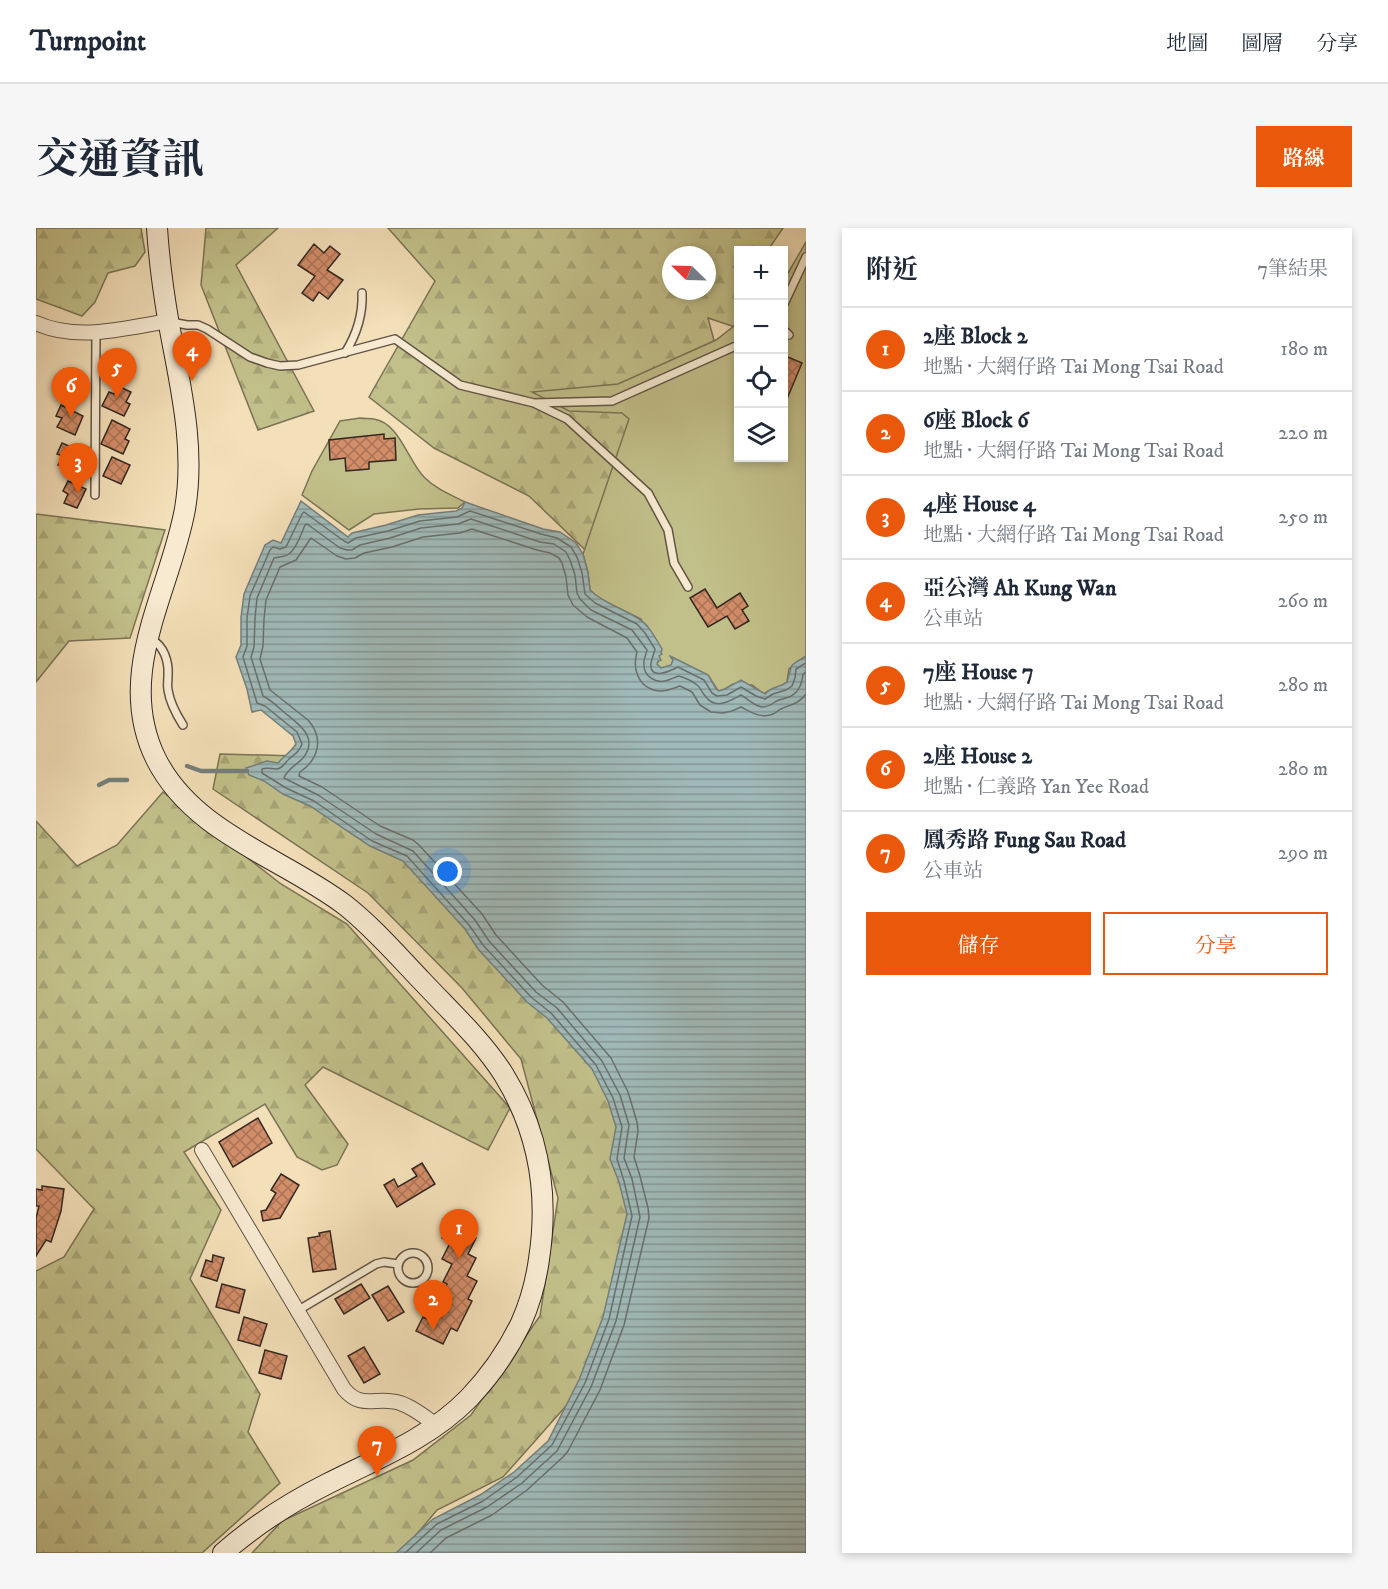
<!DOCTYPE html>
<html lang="zh-TW">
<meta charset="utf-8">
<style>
body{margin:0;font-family:"IM FELL DW Pica","Noto Serif TC",serif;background:#f6f6f7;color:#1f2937}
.controls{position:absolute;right:18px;top:18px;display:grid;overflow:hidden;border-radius:0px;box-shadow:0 3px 9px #0003}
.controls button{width:54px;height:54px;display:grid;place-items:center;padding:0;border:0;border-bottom:2px solid #e0e1e3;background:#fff;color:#1f2937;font:30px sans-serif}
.compass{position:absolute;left:626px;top:18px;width:54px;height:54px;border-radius:50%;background:#fff;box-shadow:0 3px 9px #0003;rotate:293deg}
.you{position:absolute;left:412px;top:644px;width:21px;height:21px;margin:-15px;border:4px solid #fff;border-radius:50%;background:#1a73e8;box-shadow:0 0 0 9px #1a73e833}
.badge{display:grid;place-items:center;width:39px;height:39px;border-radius:50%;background:#ea580c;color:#fff;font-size:20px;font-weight:700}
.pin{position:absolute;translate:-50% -50px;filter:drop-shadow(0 2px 3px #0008)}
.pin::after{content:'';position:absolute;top:32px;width:21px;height:18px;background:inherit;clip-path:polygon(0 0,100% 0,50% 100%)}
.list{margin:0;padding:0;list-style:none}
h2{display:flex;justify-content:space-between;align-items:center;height:78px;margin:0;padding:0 24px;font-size:26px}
h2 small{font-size:20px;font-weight:400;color:#747a83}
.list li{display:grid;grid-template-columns:39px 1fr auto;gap:18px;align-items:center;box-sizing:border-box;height:84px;padding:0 24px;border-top:2px solid #e0e1e3}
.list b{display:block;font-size:22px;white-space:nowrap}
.list p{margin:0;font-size:20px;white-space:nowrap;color:#747a83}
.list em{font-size:20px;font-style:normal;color:#747a83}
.actions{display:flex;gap:12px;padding:18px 24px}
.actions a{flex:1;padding:14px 0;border:2px solid #ea580c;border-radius:0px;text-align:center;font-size:21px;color:#ea580c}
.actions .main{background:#ea580c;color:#fff}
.icon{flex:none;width:33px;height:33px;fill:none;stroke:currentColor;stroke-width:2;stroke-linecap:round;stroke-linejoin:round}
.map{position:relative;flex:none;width:770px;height:1325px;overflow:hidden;border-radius:0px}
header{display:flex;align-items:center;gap:36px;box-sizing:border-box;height:84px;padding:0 30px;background:#fff;border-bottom:2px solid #e0e1e3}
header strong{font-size:28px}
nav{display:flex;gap:33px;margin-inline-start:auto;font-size:21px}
.intro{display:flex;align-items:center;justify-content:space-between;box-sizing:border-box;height:144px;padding:0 36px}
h1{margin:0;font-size:42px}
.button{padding:15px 27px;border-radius:0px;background:#ea580c;color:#fff;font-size:21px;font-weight:700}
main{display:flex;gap:36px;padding:0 36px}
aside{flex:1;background:#fff;border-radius:0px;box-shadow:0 3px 9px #0003}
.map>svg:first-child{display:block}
</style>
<header>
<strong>Turnpoint</strong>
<nav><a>地圖</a><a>圖層</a><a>分享</a></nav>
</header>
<div class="intro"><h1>交通資訊</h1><a class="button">路線</a></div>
<main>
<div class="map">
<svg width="770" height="1325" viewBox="0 0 770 1325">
<defs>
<pattern id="forest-firs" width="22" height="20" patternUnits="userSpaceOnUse" patternTransform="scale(1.5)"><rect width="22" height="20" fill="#c2c08a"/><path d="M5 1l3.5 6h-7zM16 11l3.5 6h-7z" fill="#a7a577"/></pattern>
<pattern id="water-rules" width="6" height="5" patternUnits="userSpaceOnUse" patternTransform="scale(1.5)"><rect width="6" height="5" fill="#a0bab9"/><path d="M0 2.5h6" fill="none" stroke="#839796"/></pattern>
<pattern id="building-cross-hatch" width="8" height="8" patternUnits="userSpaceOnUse" patternTransform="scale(1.5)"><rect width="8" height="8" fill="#d28d69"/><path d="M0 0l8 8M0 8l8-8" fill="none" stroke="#ab7356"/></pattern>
</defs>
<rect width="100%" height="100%" fill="#f3dfb8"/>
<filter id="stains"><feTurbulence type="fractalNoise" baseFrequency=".00333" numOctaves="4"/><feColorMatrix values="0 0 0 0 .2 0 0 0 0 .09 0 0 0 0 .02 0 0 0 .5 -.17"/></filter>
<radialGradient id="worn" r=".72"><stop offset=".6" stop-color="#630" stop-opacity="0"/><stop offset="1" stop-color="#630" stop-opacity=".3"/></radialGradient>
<g fill="url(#forest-firs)" stroke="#7a7456" stroke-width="1.5" fill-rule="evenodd">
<polygon points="0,0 105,0 109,24 99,38 72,45 59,74 46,88 0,71"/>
<polygon points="170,0 242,0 200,37 278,183 222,202 165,57"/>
<path d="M352,0H747L732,22H702V100L672,90L694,172L702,230H748L770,407L568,340L493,268L398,220L333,169L399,53ZM635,27H671V63H635Z"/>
<polygon points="0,286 129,302 94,410 33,413 0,454"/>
<polygon points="184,526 262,528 313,564 585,853 596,1109 553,1152 467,1249 401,1282 365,1325 216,1325 246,1293 377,1232 435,1187 504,1088 522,970 485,831 426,760 332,665 177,561"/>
<polygon points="127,564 245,656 311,696 474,880 452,922 287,839 269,857 312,916 301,937 286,942 261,929 229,876 148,924 185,982 154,1051 224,1166 212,1204 244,1255 166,1325 0,1325 0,1043 28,1029 58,981 0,921 0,593 41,638 81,617"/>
</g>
<g fill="#c2c08a" stroke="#7a7456" stroke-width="1.5">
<path d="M770,14V428L753,441L751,454C744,460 737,458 728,466L716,457L697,456L689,461L683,463L681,461L672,447L635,429L637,432L636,437L626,440L623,439L621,436L623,432L605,391L562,370L554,362L552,345L547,326L593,191L586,185L533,183L496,164L582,156L680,112L702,95V230H748V52Z"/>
<path d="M324,190C329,191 333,190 338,191C364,195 372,234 389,250C400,261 415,267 429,274L422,280L383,281L338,286L313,302L266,267L276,243L304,193Z"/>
</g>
<path fill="url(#water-rules)" stroke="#747f7c" stroke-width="1.5" d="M265,273L312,309L316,305L350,297L382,287L420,283L426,280L429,274L507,301L524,304L540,315L547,326L552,345L554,362C568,376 587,380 603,391C613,397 620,411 626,421L625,425L626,426L623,428L625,432L622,433L621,436L625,440L635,437L637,432L634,428L672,447L680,461L683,463L689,461L705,452L729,466C736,458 744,460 751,454C758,433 750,441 770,428V1325H360L397,1291L444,1267L478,1244L512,1213L543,1152L567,1089L591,986L583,954L574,931L580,899L572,873L556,841L511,790L491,774L442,721L429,701L367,633L334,618L274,578L247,566L228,553L213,547L210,540L231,533L242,535C248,528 255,524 260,516L257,508L225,482L216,484L211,461L200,429L205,417V389L208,366L229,317L237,312L245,315Z"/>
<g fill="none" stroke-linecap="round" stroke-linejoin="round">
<g stroke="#69706d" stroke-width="1.5">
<path d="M369,1325L401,1296L447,1273L481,1249L516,1217L549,1155L573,1091L596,988L588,953L581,931L586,899L577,870L560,837L515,785L495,769L447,717L433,697L371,628L336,613L278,573L250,560L226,545V541C232,539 235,541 241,541C248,540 248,535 253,531C259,526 263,524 266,516L261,504L229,478L221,475L207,429L211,418V390L214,368L234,322L237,319L244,321L250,319L266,286L268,284L308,313L312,315L320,310L352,303L384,293L421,289L434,283L505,306L521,310L535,319L541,329L546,345L549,366L559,375L601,396L609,405L619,421C618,425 616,431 615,435C613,454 636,442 642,439L668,452L676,465L681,468L691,467L705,459L720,468L729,471L737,466L750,462L756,458L759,450L760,441L770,435"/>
<path d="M380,1325L405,1302L451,1279L486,1255L521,1223L555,1159L580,1093L604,989L596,951L588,930L593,897L584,867L566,833L521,780L500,764L453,713L439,692L377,623L340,606L282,567L248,550C251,541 261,537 267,530C283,510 264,497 249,485C242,479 235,472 227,468L215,429L218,419L219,390L221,370L238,330C242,329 249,329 253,326C261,320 265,306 269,297L271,296L304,320L311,322H316L324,317L354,310L385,300L422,296L435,291L504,314L518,316L530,324L534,332L539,347L541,365L544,371L555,382L596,402L611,422C610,427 607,432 608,437C608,448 619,455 629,453C634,452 639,449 643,448C649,450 657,453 661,457C665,460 666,465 670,469C680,482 694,473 705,467C712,471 718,478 726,479C732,479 735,477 739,474C743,471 748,471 753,469C763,465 766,456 767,446L770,444"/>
<path d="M394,1325L410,1310L456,1287L491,1262L527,1229L532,1223L564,1162L588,1097L613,990L612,980L604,948L598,929L602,903L601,894L592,864L575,830L527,774L506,757L460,707L446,686L383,617L377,612L344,598L286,559L263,548L264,544C283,531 288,510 272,492L234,462L224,431L227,418L228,391L230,372L244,339L260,332L275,310L301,328L310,331L319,330L328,325L356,319L387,309L424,305L436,301L501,322L514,325L523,330L526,335L530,349L532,367L537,377L551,389L591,410L601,424C596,442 603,462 625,463C632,463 638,460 644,458L656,464L664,477L675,484L687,485L696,483L705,479C715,484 725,491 737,486C740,485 742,482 745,481C757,475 760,478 770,466"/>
</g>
<g stroke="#747f7c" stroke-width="4.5">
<polyline points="151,538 165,543 211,543"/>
<polyline points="63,557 73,552 91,552"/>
</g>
</g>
<g fill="url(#building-cross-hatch)" stroke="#322721" stroke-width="1.5">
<polygon points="278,16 288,25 294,18 304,26 291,42 307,52 292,71 283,64 277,73 266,65 279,48 262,37"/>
<polygon points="747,127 766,135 748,178 747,178"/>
<polygon points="28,141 50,151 39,170 24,163 28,154 23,151"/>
<polygon points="82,158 95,164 90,174 94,176 88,188 66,178 73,164 78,166"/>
<polygon points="25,177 47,188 39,207 21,199 26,190 20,188"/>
<polygon points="76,192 94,201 89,211 93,213 87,226 65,216"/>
<polygon points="348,206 348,211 359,210 360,232 333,234 333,241 310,243 309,230 294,232 293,212"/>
<polygon points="26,215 48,225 40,245 22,237 27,228 21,226"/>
<polygon points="76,229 94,237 85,256 67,248"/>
<polygon points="32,253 50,261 41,280 28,275 32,266 27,263"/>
<polygon points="669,361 681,380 704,365 712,378 706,382 713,393 699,401 691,388 672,399 654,370"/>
<polygon points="222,890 236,915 197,939 183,914"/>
<polygon points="386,935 399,956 361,979 348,957 358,951 362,959 381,948 376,941"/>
<polygon points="245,946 263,957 244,990 227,993 225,983 230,982 240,965 235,962"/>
<polygon points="6,958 28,961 25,983 15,1014 10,1012 0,1028 0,990 3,978 0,978 0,961 6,962"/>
<polygon points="413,997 440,1010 432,1026 440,1030 431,1048 441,1053 432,1071 436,1073 421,1103 415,1100 407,1116 380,1103 387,1089 393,1092 411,1056 407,1054 416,1036 406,1031 414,1015 406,1010"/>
<polygon points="294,1003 300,1041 277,1044 272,1010 284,1008 283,1005"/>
<polygon points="177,1027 188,1030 181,1053 165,1048 170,1032 176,1034"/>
<polygon points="186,1056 209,1062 203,1085 180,1079"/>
<polygon points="325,1056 334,1070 308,1086 299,1071"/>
<polygon points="352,1058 368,1084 352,1093 336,1067"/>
<polygon points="208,1089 231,1096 224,1118 202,1112"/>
<polygon points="328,1119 344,1146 328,1155 312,1128"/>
<polygon points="229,1122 251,1128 245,1151 223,1145"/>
</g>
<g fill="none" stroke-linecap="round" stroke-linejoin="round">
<defs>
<g id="lane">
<polyline points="748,76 770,29"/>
<polyline points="135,94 151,97 162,97 171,101 214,129 231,135 244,138 262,137 359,111 424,157 498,175 576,173 702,117"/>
<polyline points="748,102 753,107"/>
<path d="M309,125C321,106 327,87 326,65"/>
<polyline points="500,176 531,191 612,265 632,302 638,335 652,359"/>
<polyline points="59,267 60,104"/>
<path d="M115,411C128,418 133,433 132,448C132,453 131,457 132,462C134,475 140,486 147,497"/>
<circle cx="377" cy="1040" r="15"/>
<polyline points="261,1083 340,1036 348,1034 362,1036"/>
</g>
<g id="street">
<path d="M0,95C42,114 89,100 133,93"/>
<path d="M166,922L308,1161C326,1183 341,1167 364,1175C377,1179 389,1189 400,1197"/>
</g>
<path id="secondary" d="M121,0C123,31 127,61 132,91C143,153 160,217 149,281C134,364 78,446 120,531C157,605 247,630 309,677C337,699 361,727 386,753C414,783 446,812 468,847C503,904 513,966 503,1031C500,1053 494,1075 485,1095C472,1122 454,1148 433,1170C393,1211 340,1231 291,1256C253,1275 219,1297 187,1325"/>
</defs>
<use href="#lane" stroke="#625547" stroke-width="10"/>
<use href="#street" stroke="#625547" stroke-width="16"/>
<use href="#secondary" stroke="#322721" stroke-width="22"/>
<use href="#lane" stroke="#f7ead1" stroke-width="7"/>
<use href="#street" stroke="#f7ead1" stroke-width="14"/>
<use href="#secondary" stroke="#f7ead1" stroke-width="20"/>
</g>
<rect width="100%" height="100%" filter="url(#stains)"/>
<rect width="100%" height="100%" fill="url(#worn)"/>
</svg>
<div class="controls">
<button>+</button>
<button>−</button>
<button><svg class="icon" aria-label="locate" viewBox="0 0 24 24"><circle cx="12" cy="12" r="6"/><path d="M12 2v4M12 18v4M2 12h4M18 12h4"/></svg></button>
<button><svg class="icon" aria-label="layers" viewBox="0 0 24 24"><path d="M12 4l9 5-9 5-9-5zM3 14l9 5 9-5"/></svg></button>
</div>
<svg class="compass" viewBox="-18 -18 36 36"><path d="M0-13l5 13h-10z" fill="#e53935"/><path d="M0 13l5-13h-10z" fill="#747a83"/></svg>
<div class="you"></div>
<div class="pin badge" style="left:423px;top:1031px">1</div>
<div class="pin badge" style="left:397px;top:1102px">2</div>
<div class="pin badge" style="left:42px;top:265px">3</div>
<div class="pin badge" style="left:156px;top:153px">4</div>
<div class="pin badge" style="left:81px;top:170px">5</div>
<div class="pin badge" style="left:35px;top:189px">6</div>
<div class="pin badge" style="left:341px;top:1248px">7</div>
</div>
<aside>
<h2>附近<small>7筆結果</small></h2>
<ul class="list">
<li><span class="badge">1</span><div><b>2座 Block 2</b><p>地點 · 大網仔路 Tai Mong Tsai Road</p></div><em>180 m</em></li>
<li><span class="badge">2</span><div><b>6座 Block 6</b><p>地點 · 大網仔路 Tai Mong Tsai Road</p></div><em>220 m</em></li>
<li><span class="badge">3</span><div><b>4座 House 4</b><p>地點 · 大網仔路 Tai Mong Tsai Road</p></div><em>250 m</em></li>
<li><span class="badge">4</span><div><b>亞公灣 Ah Kung Wan</b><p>公車站</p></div><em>260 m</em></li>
<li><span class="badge">5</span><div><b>7座 House 7</b><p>地點 · 大網仔路 Tai Mong Tsai Road</p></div><em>280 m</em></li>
<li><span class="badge">6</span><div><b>2座 House 2</b><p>地點 · 仁義路 Yan Yee Road</p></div><em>280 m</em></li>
<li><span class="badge">7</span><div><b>鳳秀路 Fung Sau Road</b><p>公車站</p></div><em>290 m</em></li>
</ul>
<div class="actions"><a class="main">儲存</a><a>分享</a></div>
</aside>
</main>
